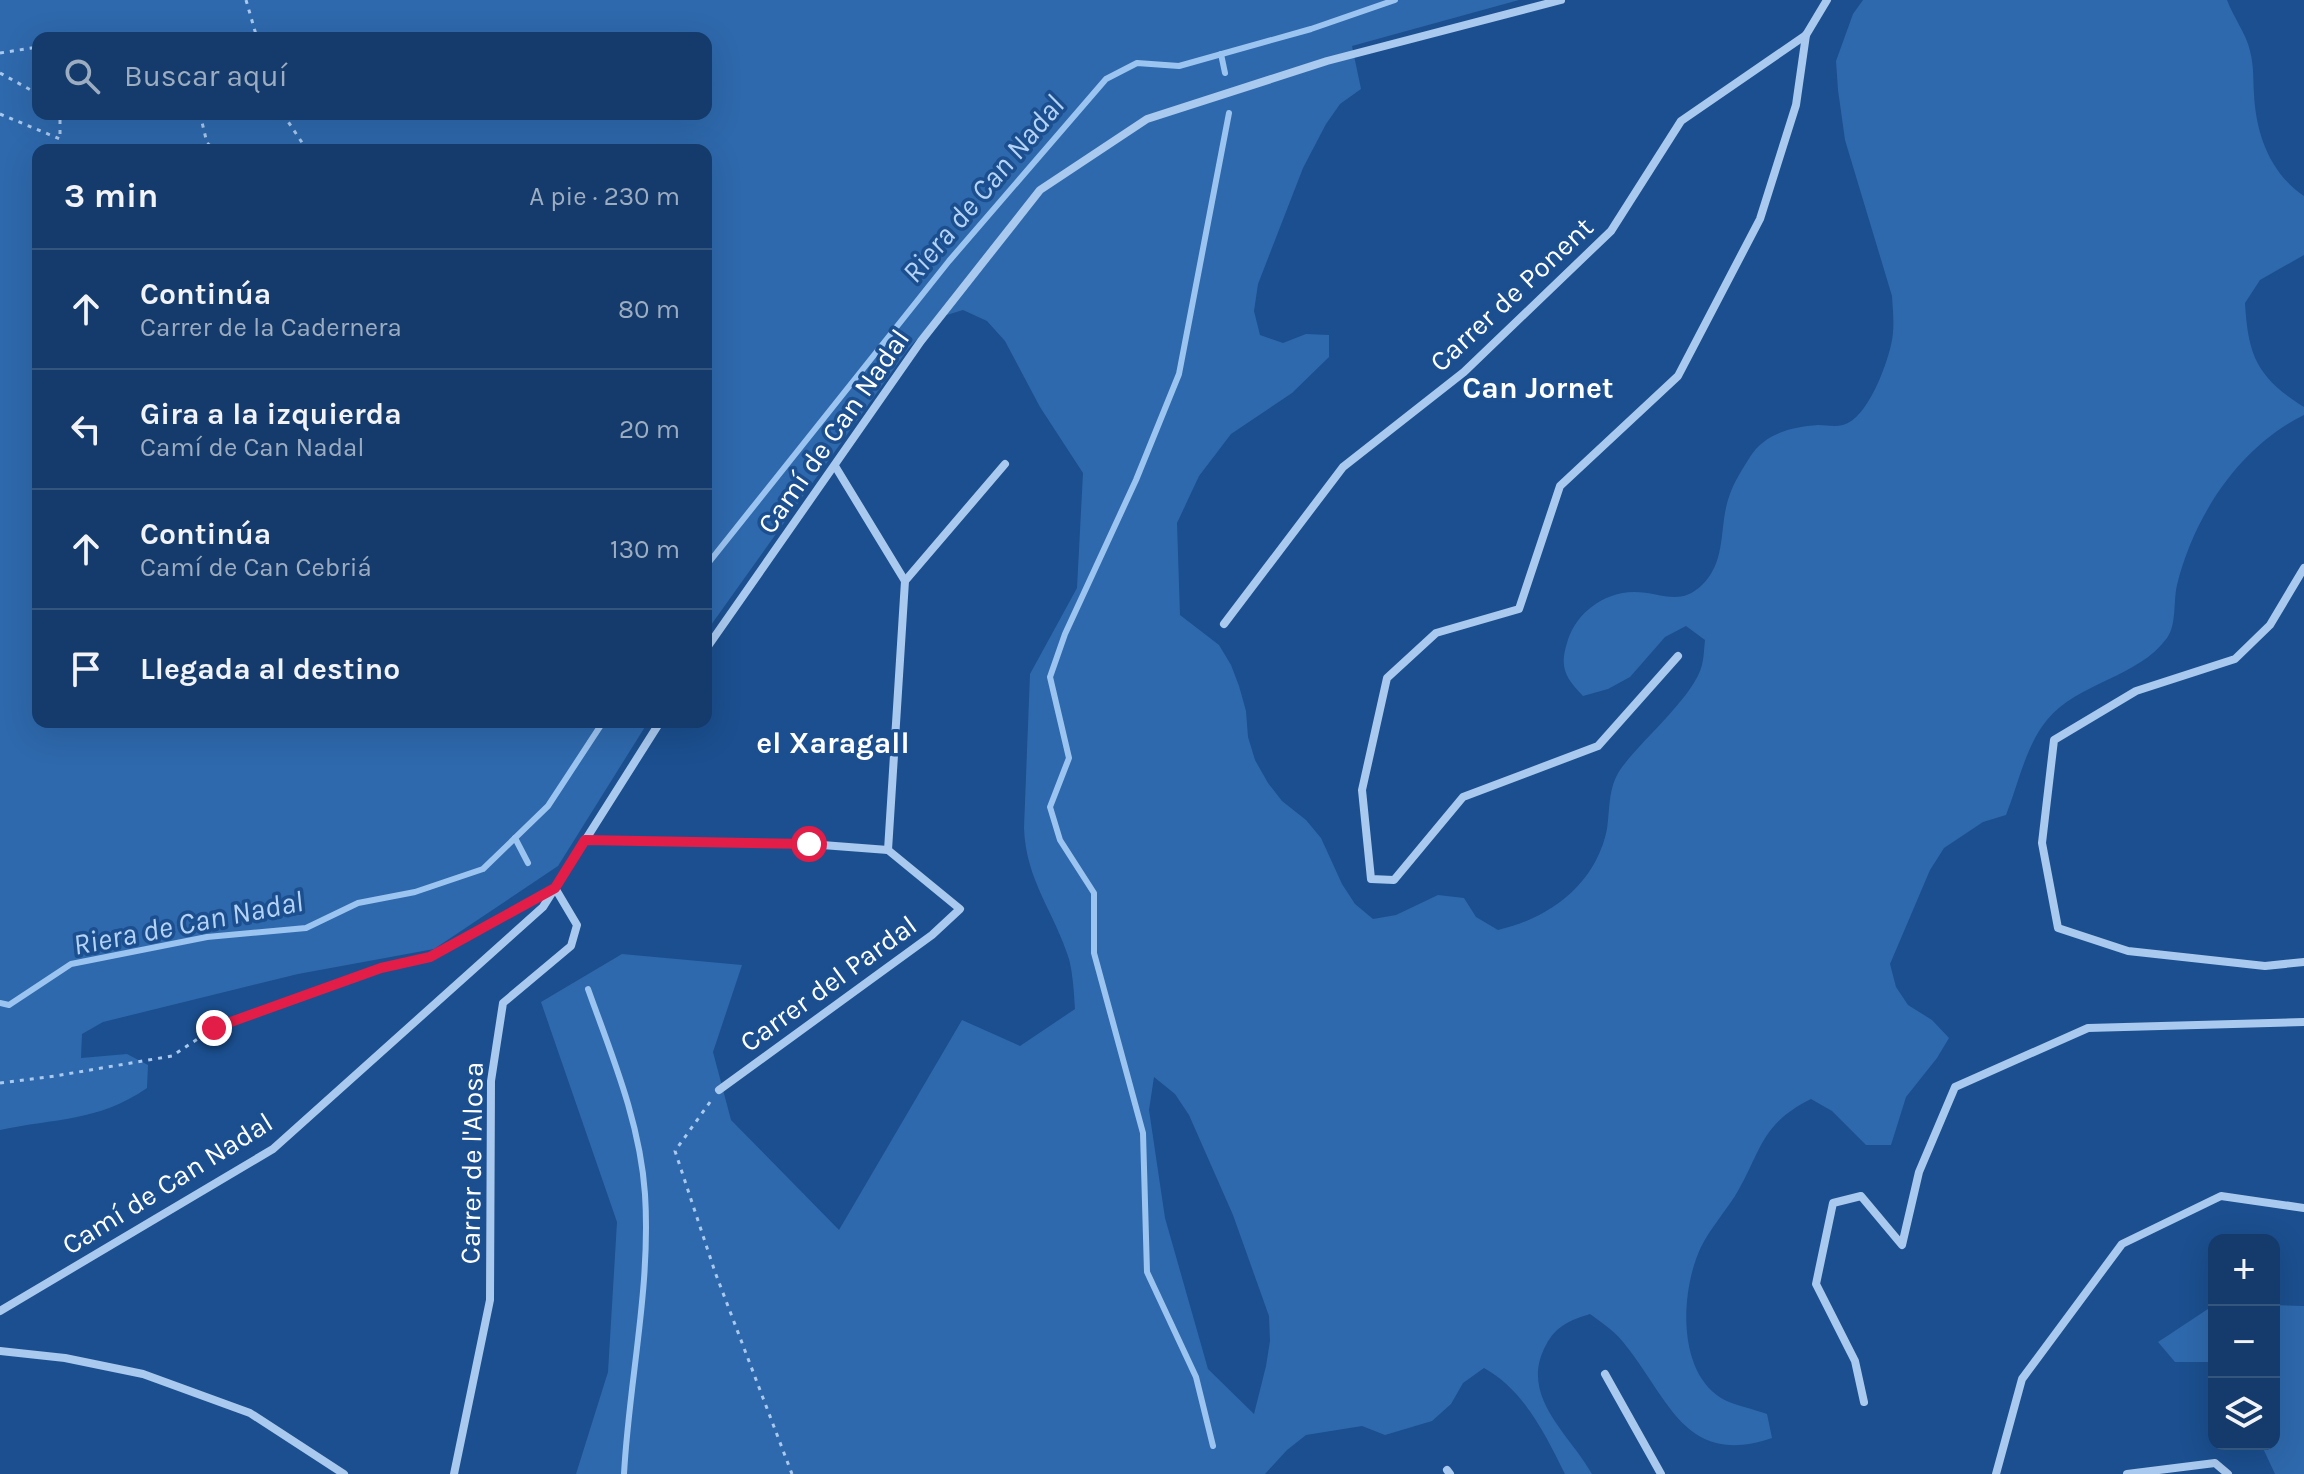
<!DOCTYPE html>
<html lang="es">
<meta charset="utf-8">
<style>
body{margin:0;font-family:Karla,sans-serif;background:#214673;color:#f1f3f6}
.controls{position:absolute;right:24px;bottom:24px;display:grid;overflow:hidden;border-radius:16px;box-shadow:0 8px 32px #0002}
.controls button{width:72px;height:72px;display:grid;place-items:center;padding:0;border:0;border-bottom:2px solid #33557e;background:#143b6b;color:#f1f3f6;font:40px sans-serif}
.stop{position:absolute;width:24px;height:24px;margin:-18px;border:6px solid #e11d48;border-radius:50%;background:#fff}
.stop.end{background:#e11d48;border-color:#fff;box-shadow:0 2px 8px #0008}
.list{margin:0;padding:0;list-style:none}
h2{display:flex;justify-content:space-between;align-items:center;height:104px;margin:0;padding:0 32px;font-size:34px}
h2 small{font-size:26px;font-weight:400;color:#9dadc1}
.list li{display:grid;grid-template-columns:52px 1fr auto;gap:24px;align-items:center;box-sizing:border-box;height:120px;padding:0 32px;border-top:2px solid #33557e}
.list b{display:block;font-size:30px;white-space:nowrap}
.list p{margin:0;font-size:26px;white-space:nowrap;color:#9dadc1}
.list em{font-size:26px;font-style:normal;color:#9dadc1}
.icon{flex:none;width:44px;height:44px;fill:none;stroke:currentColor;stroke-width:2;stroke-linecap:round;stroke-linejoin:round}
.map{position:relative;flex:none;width:2304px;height:1474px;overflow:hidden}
.search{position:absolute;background:#143b6b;box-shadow:0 8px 32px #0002;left:32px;top:32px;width:680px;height:88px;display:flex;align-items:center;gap:20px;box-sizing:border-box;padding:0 28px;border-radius:16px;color:#9dadc1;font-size:30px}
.panel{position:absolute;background:#143b6b;box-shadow:0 8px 32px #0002;left:32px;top:144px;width:680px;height:584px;border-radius:16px}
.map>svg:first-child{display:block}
</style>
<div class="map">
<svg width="2304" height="1474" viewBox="0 0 2304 1474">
<rect width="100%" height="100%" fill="#1b4f8f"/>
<g fill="#2e69ad" fill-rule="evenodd">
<path d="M0,0H1519L1352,46L1361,89L1340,104L1326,124L1303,168L1258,284L1254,311L1260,335L1283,343L1306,334L1329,335V357L1292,393L1231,434L1199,476L1177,523L1180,615L1219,645L1231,665L1239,686L1246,711L1248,737L1255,760L1268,783L1282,801L1306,820L1321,838L1342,884L1355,904L1373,919L1396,915L1438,895L1464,898L1476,917L1498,930C1550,918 1596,884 1607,829C1610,809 1608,788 1620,770C1640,741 1694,697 1702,665C1704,657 1704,648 1705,640L1686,626L1665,637L1630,677L1608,689L1583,696C1566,678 1559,668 1567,643C1575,614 1603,592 1634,592C1661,592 1679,607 1702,585C1728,560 1718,525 1730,494C1734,482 1743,468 1750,457C1765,433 1792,427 1818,425C1826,425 1835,427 1843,425C1867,419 1886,367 1891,345C1895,329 1893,312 1892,296L1845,140L1838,90L1836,61L1853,14L1863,0H2227C2233,17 2246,33 2250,51C2254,66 2253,79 2254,94C2256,134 2270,173 2304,196V255L2260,280L2245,303C2248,357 2258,378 2304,407V415C2239,447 2194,516 2177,585C2173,602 2177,624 2167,638C2138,678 2078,682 2047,720C2026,745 2018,785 2006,815L1983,822L1944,848L1930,870L1890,964L1896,987L1908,1005L1932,1020L1949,1038L1937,1058L1906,1097L1891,1145H1866L1832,1111L1811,1099C1759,1125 1762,1151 1735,1196C1724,1213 1710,1229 1701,1247C1681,1289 1676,1370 1721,1398C1732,1405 1754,1409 1767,1414L1772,1438C1687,1467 1670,1402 1627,1347C1617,1333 1604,1324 1590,1314C1570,1320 1556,1326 1546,1345C1518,1396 1570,1434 1592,1474H1565C1545,1434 1524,1390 1484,1368L1463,1383L1451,1404L1432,1421L1385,1435L1362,1426L1306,1435L1287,1450L1265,1474H576L608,1372L617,1222L541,1002L622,954L742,965L713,1052L731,1120L839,1230L962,1020L1020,1046L1075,1009C1074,993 1073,975 1069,959C1054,911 1026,881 1024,828L1030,674L1077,588L1083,473L1040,407L1005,341L987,321L963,310L937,318L908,349L706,632V150H38V722H648L558,866L434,949L298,974L103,1022L82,1034L81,1058L127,1054L148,1065L147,1088C98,1122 55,1118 0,1130ZM38,38H706V114H38ZM1154,1077L1175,1094L1189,1115L1233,1215L1269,1316L1270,1341L1266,1366L1254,1414L1208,1369L1165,1218L1149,1110Z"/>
<polygon points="2214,1305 2214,1362 2175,1362 2158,1342"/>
<polygon points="2274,1305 2304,1306 2304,1474 2275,1474 2261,1444 2274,1444"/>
</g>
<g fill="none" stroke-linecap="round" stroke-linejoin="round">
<g stroke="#9cc4f0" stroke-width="6">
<polyline points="1221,54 1225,73"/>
<polyline points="706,566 949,261 1106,79 1137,63 1179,66 1311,29 1395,0"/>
<polyline points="515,838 528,863"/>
<path d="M588,989C612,1056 640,1122 645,1194C651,1288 629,1381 624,1474"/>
<polyline points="0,1003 9,1005 71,964 207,937 306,928 358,903 415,892 483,869 548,806 603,722"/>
<polyline points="1213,1446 1196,1377 1147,1272 1143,1133 1094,953 1094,893 1060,840 1050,807 1069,758 1050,677 1065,634 1136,480 1179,374 1229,113"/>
</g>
<g stroke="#a9c9ee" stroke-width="3" stroke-dasharray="4 6" stroke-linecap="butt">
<polyline points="246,0 257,38"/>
<polyline points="89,38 118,33 127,38"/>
<polyline points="0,53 38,47"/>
<polyline points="0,73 38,94"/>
<polyline points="0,114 60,139 60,114"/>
<polyline points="200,114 207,143 215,150"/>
<polyline points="283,114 307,150"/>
<polyline points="0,1083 55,1076 172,1056 214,1028 381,968 430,957 518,909"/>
<polyline points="710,1102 675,1151 715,1272 792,1474"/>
</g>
<g stroke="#a9c9ee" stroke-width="8">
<polyline points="835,466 905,581 888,850"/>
<polyline points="2304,568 2270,625 2235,659 2136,691 2054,740 2042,843 2058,928 2128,951 2265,966 2304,962"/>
<polyline points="905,581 1005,464"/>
<polyline points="1224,624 1343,467 1464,372 1611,231 1681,121 1806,35 1827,0"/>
<polyline points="706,649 921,341 1040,190 1147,119 1327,61 1561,0"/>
<polyline points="1678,656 1598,746 1463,797 1394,880 1371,879 1362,790 1387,678 1436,633 1519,609 1560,486 1678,376 1760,219 1796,105 1806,35"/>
<polyline points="585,840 809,844 888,850 960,909 932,935 719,1090"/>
<polyline points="0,1311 273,1149 543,907 660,722"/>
<polyline points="0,1351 65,1358 143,1374 250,1413 344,1474"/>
<polyline points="1605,1374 1661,1474"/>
<polyline points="1864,1402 1855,1361 1816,1284 1833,1203 1861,1196 1902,1245 1919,1172 1955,1087 2088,1028 2304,1022"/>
<polyline points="1447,1470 1450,1474"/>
<polyline points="454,1474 490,1300 491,1081 503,1003 571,946 577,925 555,888"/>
<polyline points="1996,1474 2022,1379 2122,1244 2221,1196 2304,1208"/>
<polyline points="2127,1474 2215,1463 2228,1474"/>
</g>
</g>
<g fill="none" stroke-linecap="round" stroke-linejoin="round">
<polyline stroke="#e11d48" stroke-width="10" points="214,1028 381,968 430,957 555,888 585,840 809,844"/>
</g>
<g text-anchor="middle" stroke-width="7" stroke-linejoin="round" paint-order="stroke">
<g font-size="28" fill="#fff" stroke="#1b4f8f">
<text transform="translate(1511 294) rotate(-43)" y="10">Carrer de Ponent</text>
<text transform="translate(833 431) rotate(-55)" y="10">Camí de Can Nadal</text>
<text transform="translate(828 983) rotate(-36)" y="10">Carrer del Pardal</text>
<text transform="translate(471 1163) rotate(-89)" y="10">Carrer de l'Alosa</text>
<text transform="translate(167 1183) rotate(-32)" y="10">Camí de Can Nadal</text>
</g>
<g font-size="30" font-style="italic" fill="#b5d3f5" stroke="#1b4f8f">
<text transform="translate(983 189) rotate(-50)" y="10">Riera de Can Nadal</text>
<text transform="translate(188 923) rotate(-11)" y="10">Riera de Can Nadal</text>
</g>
<g font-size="30" font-weight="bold" fill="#fff" stroke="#1b4f8f">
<text x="1538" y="398">Can Jornet</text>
<text x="833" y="753">el Xaragall</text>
</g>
</g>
</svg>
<div class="controls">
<button>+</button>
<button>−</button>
<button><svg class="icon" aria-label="layers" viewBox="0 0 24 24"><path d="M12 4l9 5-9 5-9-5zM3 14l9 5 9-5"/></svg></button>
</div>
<div class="stop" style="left:809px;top:844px"></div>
<div class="stop end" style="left:214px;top:1028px"></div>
<div class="search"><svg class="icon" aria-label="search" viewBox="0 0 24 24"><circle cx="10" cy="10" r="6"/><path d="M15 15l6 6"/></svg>Buscar aquí</div>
<section class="panel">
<h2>3 min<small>A pie · 230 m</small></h2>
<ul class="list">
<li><svg class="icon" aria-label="ahead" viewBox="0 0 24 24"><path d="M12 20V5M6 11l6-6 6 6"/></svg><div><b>Continúa</b><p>Carrer de la Cadernera</p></div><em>80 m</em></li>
<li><svg class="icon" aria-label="left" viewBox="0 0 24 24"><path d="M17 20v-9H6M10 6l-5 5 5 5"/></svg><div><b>Gira a la izquierda</b><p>Camí de Can Nadal</p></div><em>20 m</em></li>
<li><svg class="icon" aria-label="ahead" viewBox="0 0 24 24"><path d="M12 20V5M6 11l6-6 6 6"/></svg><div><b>Continúa</b><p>Camí de Can Cebriá</p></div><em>130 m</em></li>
<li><svg class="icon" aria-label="arrive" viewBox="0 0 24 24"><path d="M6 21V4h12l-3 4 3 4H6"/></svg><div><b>Llegada al destino</b></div></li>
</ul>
</section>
</div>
